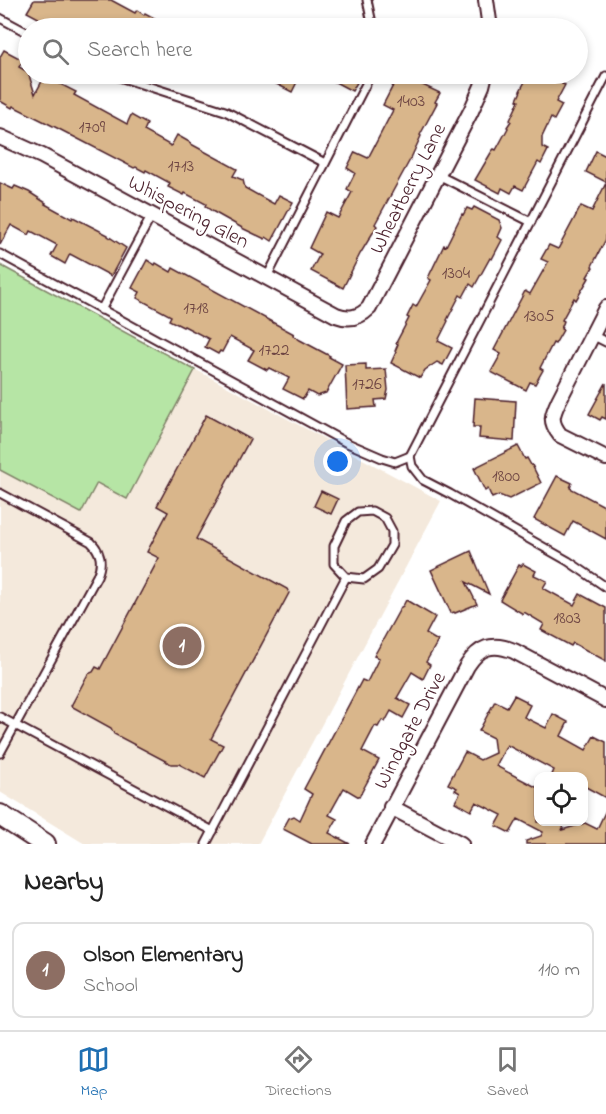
<!DOCTYPE html>
<style>
body{margin:0;font-family:"Indie Flower",sans-serif;background:#f2f2f2;color:#222}
.controls{position:absolute;right:18px;bottom:18px;display:grid;overflow:hidden;border-radius:12px;box-shadow:0 3px 9px #0003}
.controls button{width:54px;height:54px;display:grid;place-items:center;padding:0;border:0;border-bottom:2px solid #e0e0e0;background:#fff;color:#222;font:30px sans-serif}
.you{position:absolute;left:338px;top:462px;width:21px;height:21px;margin:-15px;border:4px solid #fff;border-radius:50%;background:#1a73e8;box-shadow:0 0 0 9px #1a73e833}
.badge{display:grid;place-items:center;width:39px;height:39px;border-radius:50%;background:#1f6fb2;color:#fff;font-size:20px;font-weight:700}
.pin{position:absolute;translate:-50% -50%;border:3px solid #fff;box-shadow:0 2px 6px #0006}
.list{margin:0;padding:0;list-style:none}
h2{display:flex;justify-content:space-between;align-items:center;height:78px;margin:0;padding:0 24px;font-size:26px}
h2 small{font-size:20px;font-weight:400;color:#767676}
.list li{display:grid;grid-template-columns:39px 1fr auto;gap:18px;align-items:center;box-sizing:border-box;height:96px;margin:0 12px 12px;padding:0 12px;border:2px solid #e0e0e0;border-radius:12px}
.list b{display:block;font-size:22px;white-space:nowrap}
.list p{margin:0;font-size:20px;white-space:nowrap;color:#767676}
.list em{font-size:20px;font-style:normal;color:#767676}
.icon{flex:none;width:33px;height:33px;fill:none;stroke:currentColor;stroke-width:2;stroke-linecap:round;stroke-linejoin:round}
.map{position:relative;flex:none;width:606px;height:844px;overflow:hidden}
.search{position:absolute;background:#fff;box-shadow:0 3px 9px #0003;left:18px;right:18px;top:18px;height:66px;display:flex;align-items:center;gap:15px;box-sizing:border-box;padding:0 21px;border-radius:33px;color:#767676;font-size:22px}
.sheet{height:186px;background:#fff}
nav{display:flex;justify-content:space-around;align-items:center;box-sizing:border-box;height:84px;border-top:2px solid #e0e0e0;background:#fff;font-size:16px;color:#767676}
nav a{display:grid;justify-items:center;gap:3px}
nav .on{color:#1f6fb2}
.map>svg:first-child{display:block}
</style>
<div class="map">
<svg width="606" height="844" viewBox="0 0 606 844">
<rect width="100%" height="100%" fill="#fff"/>
<filter id="ink" filterUnits="userSpaceOnUse"><feTurbulence type="fractalNoise" baseFrequency=".0167" numOctaves="2"/><feDisplacementMap in="SourceGraphic" scale="12" xChannelSelector="R" yChannelSelector="G"/><feConvolveMatrix kernelMatrix="1 2 1 2 8 2 1 2 1" color-interpolation-filters="sRGB"/></filter>
<g filter="url(#ink)">
<polygon fill="#f4e9dc" points="0,265 441,501 258,844 85,844 0,792"/>
<polygon fill="#b6e5a5" stroke="#808268" stroke-width="1.5" points="0,265 195,370 127,499 97,483 81,513 0,470"/>
<g fill="#d9b68b" stroke="#4a1f2b" stroke-width="1.5">
<polygon points="34,0 111,0 135,13 137,10 144,15 145,13 173,28 57,28 27,12"/>
<polygon points="4,50 23,60 19,67 28,72 35,94 46,74 59,81 58,83 76,92 74,95 127,124 131,115 147,124 144,131 171,146 177,135 191,143 191,144 237,169 233,176 243,180 245,188 274,204 279,195 293,202 272,241 266,237 265,239 244,229 212,211 205,206 206,204 185,193 184,195 168,187 170,183 146,170 145,172 136,167 134,168 57,128 13,106 12,108 0,101 0,57"/>
<polygon points="257,74 301,74 292,92"/>
<polygon points="320,74 362,74 352,91"/>
<polygon points="399,74 440,93 435,102 437,103 420,135 421,136 411,158 375,224 377,226 360,254 343,288 311,271 320,254 309,248 326,212 338,218 352,192 347,189 355,173 347,168 355,152 368,158 393,110 383,105"/>
<polygon points="529,74 565,74 560,83 565,85 556,102 562,105 554,120 551,118 542,137 542,147 548,150 541,164 538,162 523,190 515,186 511,193 502,188 500,193 475,180 492,151 494,149 496,150 508,128 507,127 511,121 510,120 519,101 517,100 521,91 520,91"/>
<polygon points="596,151 606,156 606,182 586,172"/>
<polygon points="0,183 13,189 15,186 29,192 46,203 45,204 72,219 73,217 108,235 108,236 126,248 111,276 70,254 65,264 51,256 57,245 31,231 29,235 11,225 0,245"/>
<polygon points="606,183 606,239 592,266 593,267 587,277 589,278 576,300 574,298 562,320 564,321 561,329 563,330 555,344 553,343 540,368 543,370 535,384 530,382 526,390 491,372 501,354 494,350 525,291 530,294 548,262 541,259 549,245 558,249 581,206 592,211"/>
<polygon points="474,207 499,220 502,228 498,237 502,240 492,259 490,258 474,287 470,284 463,297 460,295 447,320 448,321 438,341 452,348 443,365 437,362 425,370 420,378 391,363 396,352 395,351 398,344 396,343 409,318 407,317 413,305 416,307 431,280 428,278 444,245 446,246 462,214 463,215 467,208 472,210"/>
<polygon points="147,260 155,265 156,263 171,272 173,268 294,334 293,335 300,340 330,356 329,357 342,364 326,393 317,396 308,391 303,399 283,389 289,378 269,368 267,370 248,360 254,350 230,337 222,352 220,351 218,354 205,347 209,339 184,326 183,327 169,320 171,316 137,298 140,292 132,288"/>
<polygon points="366,364 366,370 386,369 388,390 386,399 375,400 376,407 347,409 345,365"/>
<polygon points="606,383 606,419 602,417 600,420 589,414"/>
<polygon points="475,398 516,401 514,441 479,438 480,427 473,427"/>
<polygon points="206,415 250,439 196,539 287,589 289,593 211,739 223,745 205,778 179,764 171,764 114,734 111,728 71,706 88,674 93,672 96,667 100,669 159,558 147,552 168,512 157,506"/>
<polygon points="518,446 525,459 527,458 531,465 532,465 541,483 509,499 499,495 492,498 488,489 485,491 474,468"/>
<polygon points="557,476 572,483 570,488 606,507 606,539 573,521 565,536 534,519"/>
<polygon points="321,491 338,499 331,514 314,506"/>
<polygon points="471,551 489,594 466,582 477,604 455,613 454,612 451,613 431,570"/>
<polygon points="523,564 536,571 534,575 547,581 543,588 574,605 580,594 606,608 606,661 573,643 571,646 541,630 544,624 524,612 523,614 500,600 519,565 521,566"/>
<polygon points="406,600 435,617 426,634 438,641 426,662 430,665 423,679 412,672 397,698 410,705 403,718 391,711 385,722 382,720 378,727 375,726 362,751 379,760 359,797 344,788 329,815 337,819 329,833 350,844 312,844 283,829 289,818 294,816 300,820 312,794 304,789 362,680 367,682 379,658 374,656 401,607 403,606"/>
<polygon points="514,695 526,701 526,703 530,705 524,717 546,728 553,714 568,722 561,736 586,750 594,736 606,742 606,798 584,786 584,777 551,777 554,770 507,745 496,766 538,788 538,822 566,822 562,830 585,823 597,829 606,810 606,844 526,844 526,841 541,836 543,832 518,819 510,833 496,826 502,815 476,802 471,811 455,802 460,793 455,790 457,788 448,784 465,752 480,760 495,753 493,738 479,731 495,701 507,707"/>
</g>
<g fill="none" stroke-linecap="round" stroke-linejoin="round">
<defs>
<g id="lane">
<polyline points="367,0 373,28"/>
<polyline points="0,18 28,33"/>
<polyline points="110,74 225,111 325,163"/>
<polyline points="606,76 410,456 412,466 423,480 450,494 568,561 606,587"/>
<polyline points="438,175 531,222"/>
<polyline points="0,254 345,442 382,458 395,462 410,456"/>
<polyline points="267,277 371,74"/>
<polyline points="101,310 152,215"/>
<polyline points="592,335 606,342"/>
<path d="M0,493L91,542C101,552 103,562 97,576L0,753"/>
<polygon points="372,511 385,518 392,531 392,545 378,569 364,579 346,577 334,564 334,546 346,521 358,512"/>
<polyline points="0,717 213,831"/>
<polyline points="206,844 346,577"/>
</g>
<g id="street">
<polyline points="486,0 490,28"/>
<path d="M0,137L42,156L336,315C349,320 359,318 369,308L471,111L482,86L485,74"/>
<path d="M606,308L559,400C552,415 549,421 560,435L606,458"/>
<polyline points="391,807 461,844"/>
<path d="M373,844L467,666C479,647 492,642 514,651L606,700"/>
</g>
<polyline id="secondary" points="0,815 45,844"/>
</defs>
<use href="#lane" stroke="#4a1f2b" stroke-width="11"/>
<use href="#street" stroke="#4a1f2b" stroke-width="18"/>
<use href="#secondary" stroke="#4a1f2b" stroke-width="24"/>
<use href="#lane" stroke="#fff" stroke-width="7"/>
<use href="#street" stroke="#fff" stroke-width="14"/>
<use href="#secondary" stroke="#fff" stroke-width="20"/>
</g>
</g>
<g text-anchor="middle" stroke-width="5" stroke-linejoin="round" paint-order="stroke">
<g font-size="18" fill="#6e4543">
<text x="411" y="106">1403</text>
<text x="92" y="132">1709</text>
<text x="181" y="171">1713</text>
<text x="456" y="278">1304</text>
<text x="196" y="313">1718</text>
<text x="539" y="321">1305</text>
<text x="274" y="355">1722</text>
<text x="367" y="389">1726</text>
<text x="506" y="481">1800</text>
<text x="567" y="623">1803</text>
</g>
<g font-size="21" fill="#4a1f2b" stroke="#fff">
<text transform="translate(407 188) rotate(-63)" y="7">Wheatberry Lane</text>
<text transform="translate(189 211) rotate(28)" y="7">Whispering Glen</text>
<text transform="translate(409 730) rotate(-62)" y="7">Windgate Drive</text>
</g>
</g>
</svg>
<div class="controls">
<button><svg class="icon" aria-label="locate" viewBox="0 0 24 24"><circle cx="12" cy="12" r="6"/><path d="M12 2v4M12 18v4M2 12h4M18 12h4"/></svg></button>
</div>
<div class="you"></div>
<div class="pin badge" style="left:182px;top:646px;background:#8d6e63">1</div>
<div class="search"><svg class="icon" aria-label="search" viewBox="0 0 24 24"><circle cx="10" cy="10" r="6"/><path d="M15 15l6 6"/></svg>Search here</div>
</div>
<section class="sheet">
<h2>Nearby<small></small></h2>
<ul class="list">
<li><span class="badge" style="background:#8d6e63">1</span><div><b>Olson Elementary</b><p>School</p></div><em>110 m</em></li>
</ul>
</section>
<nav>
<a class="on"><svg class="icon" aria-label="map" viewBox="0 0 24 24"><path d="M3 6l6-2 6 2 6-2v14l-6 2-6-2-6 2zM9 4v14M15 6v14"/></svg>Map</a>
<a><svg class="icon" aria-label="directions" viewBox="0 0 24 24"><path d="M12 3l9 9-9 9-9-9zM9 14v-3h6M13 9l2 2-2 2"/></svg>Directions</a>
<a><svg class="icon" aria-label="saved" viewBox="0 0 24 24"><path d="M7 4h10v16l-5-4-5 4z"/></svg>Saved</a>
</nav>
